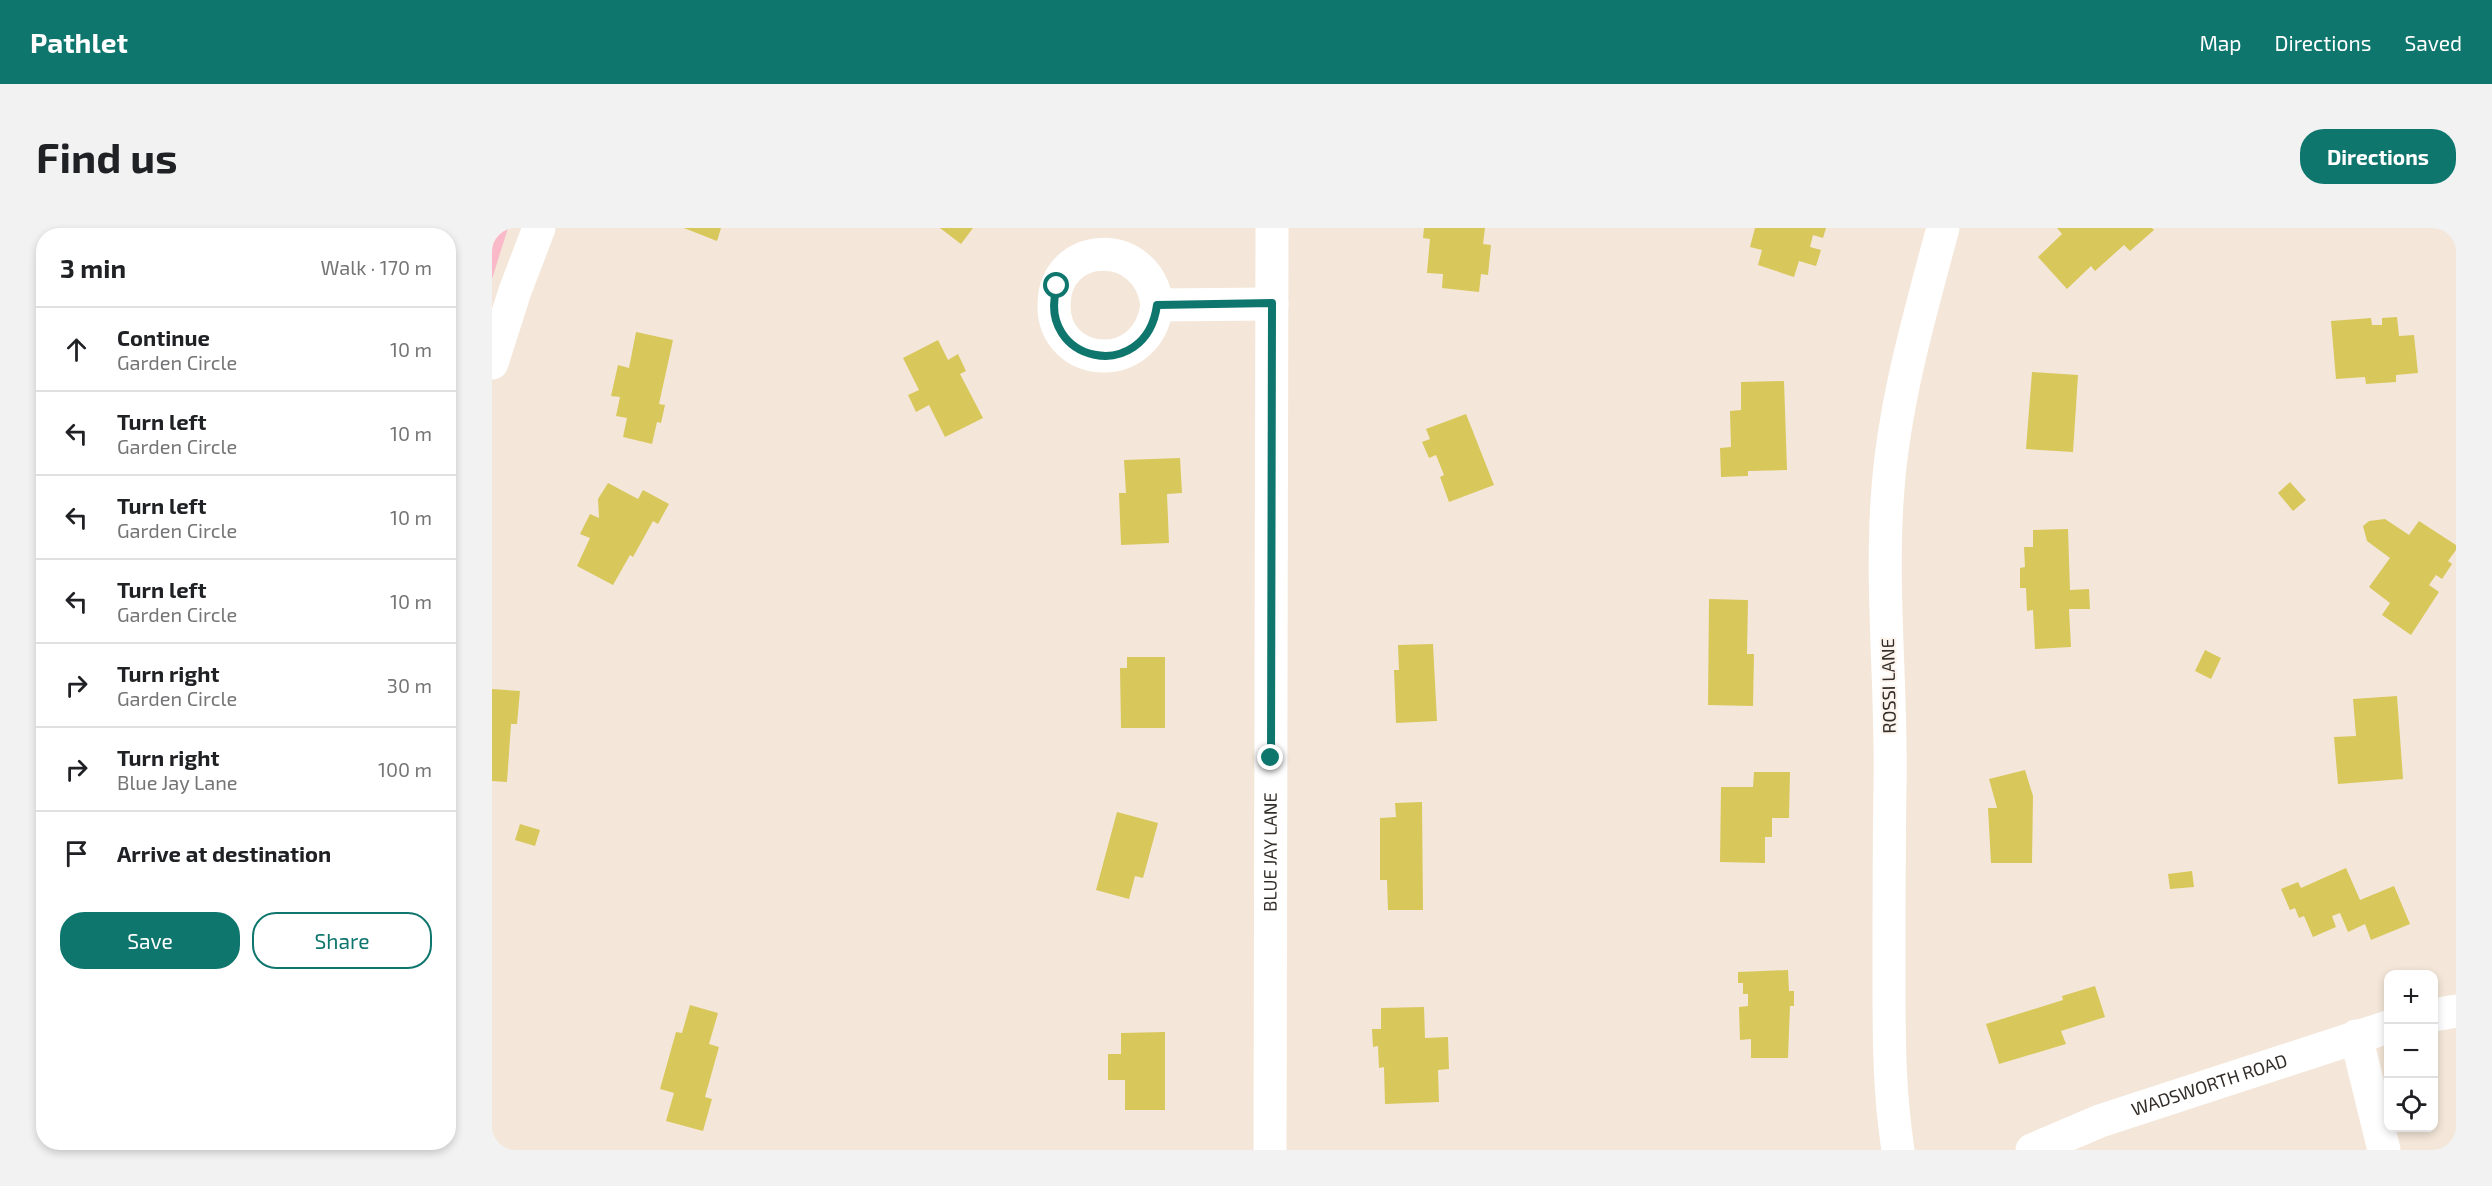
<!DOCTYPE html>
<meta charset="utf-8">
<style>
body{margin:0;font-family:"Exo 2",sans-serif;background:#f2f2f2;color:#202124}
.controls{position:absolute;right:18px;bottom:18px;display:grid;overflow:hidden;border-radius:12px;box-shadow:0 3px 9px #0003}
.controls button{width:54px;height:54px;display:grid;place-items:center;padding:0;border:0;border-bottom:2px solid #e0e0e0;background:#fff;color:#202124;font:30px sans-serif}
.stop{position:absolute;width:18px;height:18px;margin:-14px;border:4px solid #0f766e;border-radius:50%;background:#fff}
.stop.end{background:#0f766e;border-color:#fff;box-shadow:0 2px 6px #0008}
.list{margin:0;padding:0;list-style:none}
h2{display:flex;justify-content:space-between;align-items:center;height:78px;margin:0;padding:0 24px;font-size:26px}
h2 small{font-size:20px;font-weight:400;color:#757577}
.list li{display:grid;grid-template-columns:39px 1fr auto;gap:18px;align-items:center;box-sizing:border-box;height:84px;padding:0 24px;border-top:2px solid #e0e0e0}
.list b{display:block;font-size:22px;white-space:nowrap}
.list p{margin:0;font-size:20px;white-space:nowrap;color:#757577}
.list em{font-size:20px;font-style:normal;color:#757577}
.actions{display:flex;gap:12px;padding:18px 24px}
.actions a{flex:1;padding:14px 0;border:2px solid #0f766e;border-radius:24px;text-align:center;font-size:21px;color:#0f766e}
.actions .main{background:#0f766e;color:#fff}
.icon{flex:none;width:33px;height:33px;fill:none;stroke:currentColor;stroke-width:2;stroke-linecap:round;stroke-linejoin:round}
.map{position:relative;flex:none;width:1964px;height:922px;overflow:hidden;border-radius:24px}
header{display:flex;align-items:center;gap:36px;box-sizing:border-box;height:84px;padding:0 30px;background:#0f766e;color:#fff}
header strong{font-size:28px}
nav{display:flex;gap:33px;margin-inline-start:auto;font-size:21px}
.intro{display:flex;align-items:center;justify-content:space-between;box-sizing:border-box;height:144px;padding:0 36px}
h1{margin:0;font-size:42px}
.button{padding:15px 27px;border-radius:24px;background:#0f766e;color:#fff;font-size:21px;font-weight:700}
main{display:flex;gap:36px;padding:0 36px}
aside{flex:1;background:#fff;border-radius:24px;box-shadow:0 3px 9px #0003}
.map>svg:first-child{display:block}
</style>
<header>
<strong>Pathlet</strong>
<nav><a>Map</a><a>Directions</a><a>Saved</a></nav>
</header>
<div class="intro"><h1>Find us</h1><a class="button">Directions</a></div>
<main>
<aside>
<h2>3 min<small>Walk · 170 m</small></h2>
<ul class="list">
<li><svg class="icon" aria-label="ahead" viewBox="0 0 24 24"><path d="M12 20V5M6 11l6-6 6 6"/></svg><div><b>Continue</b><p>Garden Circle</p></div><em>10 m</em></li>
<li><svg class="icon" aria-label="left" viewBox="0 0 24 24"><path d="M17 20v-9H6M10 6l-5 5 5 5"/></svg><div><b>Turn left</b><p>Garden Circle</p></div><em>10 m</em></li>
<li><svg class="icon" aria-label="left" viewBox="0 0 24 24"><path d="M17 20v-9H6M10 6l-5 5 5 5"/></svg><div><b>Turn left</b><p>Garden Circle</p></div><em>10 m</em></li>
<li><svg class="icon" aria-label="left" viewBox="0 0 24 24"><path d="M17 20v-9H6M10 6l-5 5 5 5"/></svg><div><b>Turn left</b><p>Garden Circle</p></div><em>10 m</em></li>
<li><svg class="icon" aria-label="right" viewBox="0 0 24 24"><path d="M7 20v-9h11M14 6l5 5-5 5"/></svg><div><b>Turn right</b><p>Garden Circle</p></div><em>30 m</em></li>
<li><svg class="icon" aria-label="right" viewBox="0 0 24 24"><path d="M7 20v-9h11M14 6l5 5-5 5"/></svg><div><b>Turn right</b><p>Blue Jay Lane</p></div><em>100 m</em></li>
<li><svg class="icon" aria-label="arrive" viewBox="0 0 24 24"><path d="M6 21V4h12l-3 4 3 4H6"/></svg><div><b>Arrive at destination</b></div></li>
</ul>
<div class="actions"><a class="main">Save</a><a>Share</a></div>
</aside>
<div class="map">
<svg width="1964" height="922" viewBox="0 0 1964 922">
<rect width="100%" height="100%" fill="#f4e7d9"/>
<polygon fill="#f9b9c8" points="0,0 16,0 0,51"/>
<g fill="#d8c75b">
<polygon points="192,0 229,0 225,13"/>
<polygon points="448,0 481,0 469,16"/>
<polygon points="932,0 993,0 991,16 999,17 996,47 989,46 987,64 950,60 951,46 935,45 938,11 931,10"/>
<polygon points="1263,0 1334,0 1331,10 1321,7 1318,19 1329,22 1324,38 1307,33 1302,49 1266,37 1270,22 1258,19"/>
<polygon points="1565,0 1660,0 1662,2 1638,23 1632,17 1603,43 1599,38 1575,61 1546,29 1570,6"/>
<polygon points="1905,89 1907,108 1922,107 1926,145 1904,147 1904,154 1874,156 1873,149 1844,151 1839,93 1879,90 1880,97 1890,97 1890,90"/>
<polygon points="144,104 181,112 167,176 173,177 169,195 165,194 160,216 131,209 135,190 124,188 128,169 119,168 126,137 137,140"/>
<polygon points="446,112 456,132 466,126 474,143 468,146 491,190 453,209 437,177 424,184 416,167 427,162 411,130"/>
<polygon points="1540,144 1586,147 1581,224 1534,221"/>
<polygon points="1292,153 1295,242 1256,243 1256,248 1229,249 1228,220 1239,219 1238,183 1249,182 1249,154"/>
<polygon points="974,186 1002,257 957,274 948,249 952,247 944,227 937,230 930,214 938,211 934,201"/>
<polygon points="688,230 690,265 675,266 677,315 629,317 627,265 634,265 632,232"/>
<polygon points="1798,254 1814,272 1801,283 1786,265"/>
<polygon points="116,255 146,271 151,262 177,276 166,296 161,293 141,329 138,327 121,357 85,338 98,310 88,306 98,286 107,290 106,271"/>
<polygon points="1893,291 1917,307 1927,293 1964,317 1964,322 1956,333 1960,336 1950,351 1944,347 1937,357 1947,364 1919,407 1890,387 1898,375 1877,359 1898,330 1875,313 1871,298 1877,293"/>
<polygon points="1576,301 1578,362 1597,361 1598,381 1577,381 1579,419 1543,421 1541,382 1535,383 1534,360 1528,360 1528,340 1533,339 1532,319 1541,319 1541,302"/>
<polygon points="1217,371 1256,372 1255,426 1262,426 1261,478 1216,477"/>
<polygon points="941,416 945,493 904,495 902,442 907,442 906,417"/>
<polygon points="1713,422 1729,430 1719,451 1703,443"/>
<polygon points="635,429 673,429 673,500 629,500 628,440 635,440"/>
<polygon points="0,461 28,463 25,496 19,496 15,554 0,553"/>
<polygon points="1905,468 1911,551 1846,556 1842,509 1864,508 1861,471"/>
<polygon points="1533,542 1541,568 1540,635 1499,635 1496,580 1505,580 1497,551"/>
<polygon points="1262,544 1298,544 1297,590 1280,590 1280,609 1273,609 1273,635 1228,634 1229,559 1261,559"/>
<polygon points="930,574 931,682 896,682 895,652 888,652 888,590 904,589 903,575"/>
<polygon points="625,584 666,595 651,650 643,648 637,671 604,662"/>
<polygon points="28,596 48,602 43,618 23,612"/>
<polygon points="1854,640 1868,672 1902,658 1918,696 1879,712 1873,696 1856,704 1848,685 1840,688 1844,699 1821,709 1812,688 1807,690 1803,680 1798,682 1789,661 1806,654 1809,660"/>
<polygon points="1700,643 1702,659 1678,661 1676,646"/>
<polygon points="1296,742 1297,763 1302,763 1302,778 1298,778 1296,830 1259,830 1259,811 1248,812 1247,779 1256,778 1256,766 1251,766 1251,755 1246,755 1246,744"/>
<polygon points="1603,758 1613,789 1569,803 1574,816 1507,836 1494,796 1571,772 1570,768"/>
<polygon points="198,777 226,785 217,816 227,819 213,869 220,871 211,903 174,893 182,865 168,861 184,804 190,805"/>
<polygon points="932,779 933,810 956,809 957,841 946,842 947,874 893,876 892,839 887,840 886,818 881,819 880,801 889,801 889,780"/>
<polygon points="673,804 673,882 633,882 633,852 616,852 616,826 629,826 629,805"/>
</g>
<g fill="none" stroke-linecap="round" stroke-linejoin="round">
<g stroke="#fff" stroke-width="33">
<path d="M665,77C656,149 561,141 562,77C562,11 657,8 665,77L780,76"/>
<polyline points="1942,787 1964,783"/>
<polyline points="1864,808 1892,922"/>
<path id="s1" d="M778,922L780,0"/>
<path d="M1406,922C1397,865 1397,808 1397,750C1397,686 1397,622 1398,558C1400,459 1388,359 1396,260C1403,171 1428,86 1451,0"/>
<path id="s2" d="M1540,922L1608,893L1896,799"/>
</g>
<polyline stroke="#fff" stroke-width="33" points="0,135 23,63 47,0"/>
</g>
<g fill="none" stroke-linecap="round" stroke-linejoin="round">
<path stroke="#0f766e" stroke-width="8" d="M565,58C543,135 654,158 665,77L780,75L779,530"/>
</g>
<g text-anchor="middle" stroke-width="4.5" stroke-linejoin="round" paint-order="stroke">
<g font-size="18" fill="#322d28" stroke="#fdf5ed">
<text transform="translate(1397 458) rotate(-91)" y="6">ROSSI LANE</text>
<text dy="6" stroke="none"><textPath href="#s1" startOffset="298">BLUE JAY LANE</textPath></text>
<text dy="6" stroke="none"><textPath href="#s2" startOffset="189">WADSWORTH ROAD</textPath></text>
</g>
</g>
</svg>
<div class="controls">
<button>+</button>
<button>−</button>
<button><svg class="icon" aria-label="locate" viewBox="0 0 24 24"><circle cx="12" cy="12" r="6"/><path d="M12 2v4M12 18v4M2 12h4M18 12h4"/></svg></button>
</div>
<div class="stop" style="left:565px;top:58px"></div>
<div class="stop end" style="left:779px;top:530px"></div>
</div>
</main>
